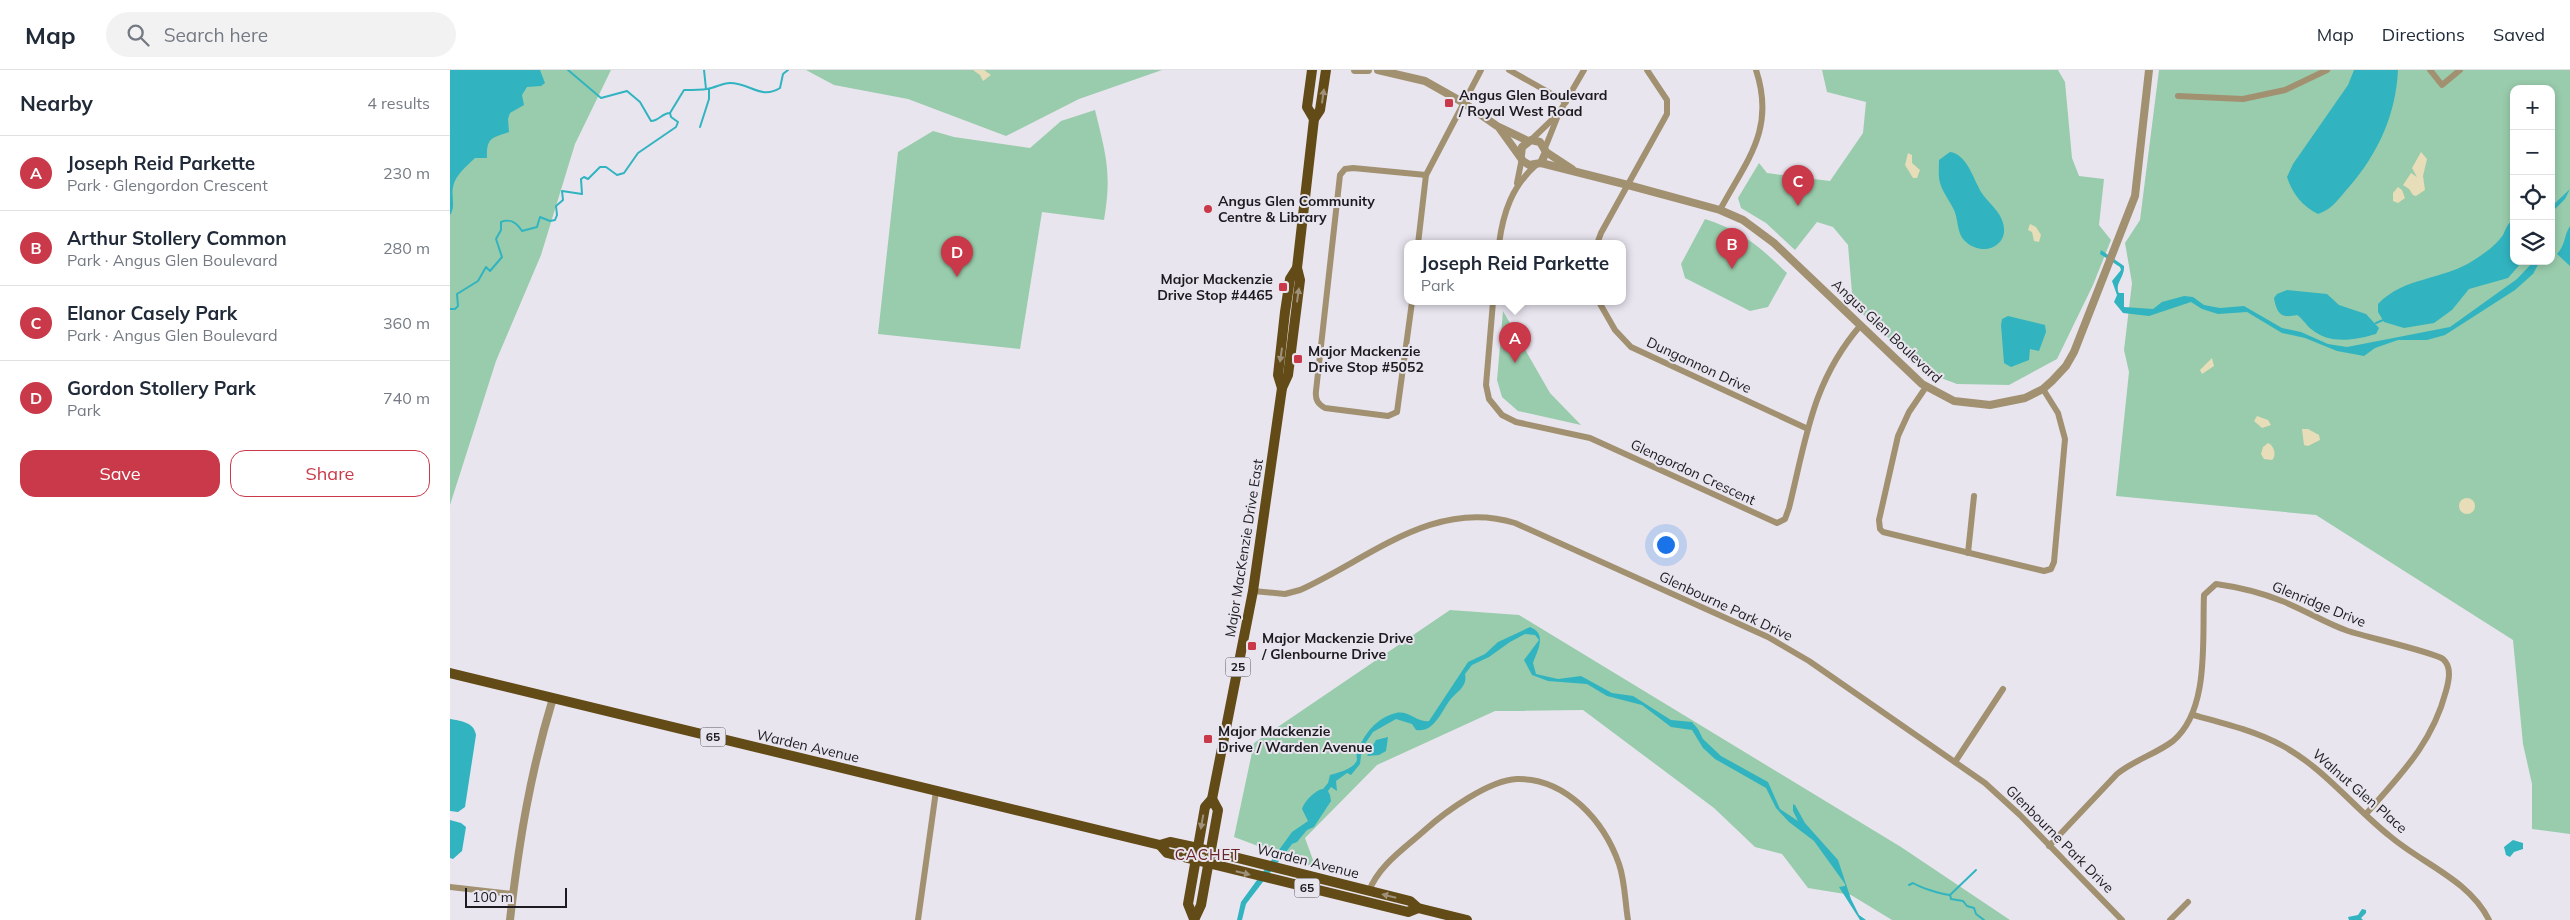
<!DOCTYPE html>
<meta charset="utf-8">
<style>
body{margin:0;font-family:Mulish,sans-serif;background:#f2f2f3;color:#1f2937}
.controls{position:absolute;right:15px;top:15px;display:grid;overflow:hidden;border-radius:10px;box-shadow:0 2px 8px #0003}
.controls button{width:45px;height:45px;display:grid;place-items:center;padding:0;border:0;border-bottom:1px solid #e0e1e3;background:#fff;color:#1f2937;font:25px sans-serif}
.scale{position:absolute;left:15px;bottom:12px;width:102px;box-sizing:border-box;padding-left:5px;border:2px solid #1d1b1f;border-top:0;font-size:14px;line-height:18px;white-space:nowrap;color:#1d1b1f;-webkit-text-stroke:4px #e8e5ef;paint-order:stroke}
.you{position:absolute;left:1215px;top:474px;width:18px;height:18px;margin:-12px;border:4px solid #fff;border-radius:50%;background:#1a73e8;box-shadow:0 0 0 8px #1a73e833}
.badge{display:grid;place-items:center;width:32px;height:32px;border-radius:50%;background:#c93949;color:#fff;font-size:16px;font-weight:700}
.pin{position:absolute;translate:-50% -41px;filter:drop-shadow(0 1px 2px #0008)}
.pin::after{content:'';position:absolute;top:26px;width:18px;height:15px;background:inherit;clip-path:polygon(0 0,100% 0,50% 100%)}
.popup{position:absolute;left:954px;top:170px;width:222px;height:65px;box-sizing:border-box;display:grid;place-content:center;border-radius:10px;background:#fff;filter:drop-shadow(0 1px 4px #0005);font-size:16px;white-space:nowrap;color:#747a83}
.popup b{font-size:19px;color:#1f2937}
.popup::after{content:'';position:absolute;left:50%;top:100%;margin-left:-10px;border:10px solid transparent;border-top-color:#fff}
.list{margin:0;padding:0;list-style:none}
h2{display:flex;justify-content:space-between;align-items:center;height:65px;margin:0;padding:0 20px;font-size:21px}
h2 small{font-size:16px;font-weight:400;color:#747a83}
.list li{display:grid;grid-template-columns:32px 1fr auto;gap:15px;align-items:center;box-sizing:border-box;height:75px;padding:0 20px;border-top:1px solid #e0e1e3}
.list b{display:block;font-size:19px;white-space:nowrap}
.list p{margin:0;font-size:16px;white-space:nowrap;color:#747a83}
.list em{font-size:16px;font-style:normal;color:#747a83}
.actions{display:flex;gap:10px;padding:15px 20px}
.actions a{flex:1;padding:11px 0;border:1px solid #c93949;border-radius:15px;text-align:center;font-size:18px;color:#c93949}
.actions .main{background:#c93949;color:#fff}
.icon{flex:none;width:28px;height:28px;fill:none;stroke:currentColor;stroke-width:2;stroke-linecap:round;stroke-linejoin:round}
.map{position:relative;flex:none;width:2120px;height:850px;overflow:hidden}
header{display:flex;align-items:center;gap:30px;box-sizing:border-box;height:70px;padding:0 25px;background:#fff;border-bottom:1px solid #e0e1e3}
header strong{font-size:24px}
nav{display:flex;gap:28px;margin-inline-start:auto;font-size:18px}
.search{width:350px;height:45px;background:#f2f2f3;display:flex;align-items:center;gap:12px;box-sizing:border-box;padding:0 18px;border-radius:28px;color:#747a83;font-size:19px}
main{display:flex}
aside{flex:1;background:#fff}
.map>svg:first-child{display:block}
</style>
<header>
<strong>Map</strong>
<div class="search"><svg class="icon" aria-label="search" viewBox="0 0 24 24"><circle cx="10" cy="10" r="6"/><path d="M15 15l6 6"/></svg>Search here</div>
<nav><a>Map</a><a>Directions</a><a>Saved</a></nav>
</header>
<main>
<aside>
<h2>Nearby<small>4 results</small></h2>
<ul class="list">
<li><span class="badge">A</span><div><b>Joseph Reid Parkette</b><p>Park · Glengordon Crescent</p></div><em>230 m</em></li>
<li><span class="badge">B</span><div><b>Arthur Stollery Common</b><p>Park · Angus Glen Boulevard</p></div><em>280 m</em></li>
<li><span class="badge">C</span><div><b>Elanor Casely Park</b><p>Park · Angus Glen Boulevard</p></div><em>360 m</em></li>
<li><span class="badge">D</span><div><b>Gordon Stollery Park</b><p>Park</p></div><em>740 m</em></li>
</ul>
<div class="actions"><a class="main">Save</a><a>Share</a></div>
</aside>
<div class="map">
<svg width="2120" height="850" viewBox="0 0 2120 850">
<rect width="100%" height="100%" fill="#e8e5ef"/>
<g fill="#99ccac" fill-rule="evenodd">
<polygon points="0,0 161,0 125,74 91,185 46,291 0,435"/>
<polygon points="356,0 712,0 629,29 556,66 458,29 384,15"/>
<polygon points="1372,0 1608,0 1615,12 1622,88 1629,106 1654,109 1649,155 1661,170 1643,215 1607,289 1559,315 1507,314 1475,302 1403,235 1398,175 1383,157 1367,152 1345,180 1316,153 1291,138 1288,128 1309,93 1317,103 1380,111 1413,63 1416,32 1377,22"/>
<path d="M1709,0H2120V764L2082,759V714L2073,674L2063,570L1866,445L1666,426L1679,302L1674,280L1682,213L1675,173L1690,150ZM2064,19H2101V191H2064Z"/>
<path d="M645,40C656,85 662,103 654,150L592,142L570,279L428,264L448,82L483,61L504,67L580,78L611,51Z"/>
<path d="M1255,149C1292,161 1310,177 1337,203L1318,237L1300,241L1235,208L1231,194Z"/>
<polygon points="1053,241 1100,323 1131,355 1068,341 1052,327 1047,310"/>
<polygon points="1000,540 1069,545 1451,777 1560,850 1442,850 1401,825 1358,818 1332,784 1305,777 1264,738 1133,640 1045,641 927,695 855,768 866,798 784,767 804,673"/>
</g>
<g fill="#e7ddb8">
<polygon points="523,0 534,0 541,5 533,11 530,5"/>
<polygon points="1971,82 1977,89 1973,106 1975,120 1966,126 1963,125 1959,119 1953,115 1961,103 1967,107 1962,98"/>
<polygon points="1458,83 1462,85 1462,93 1470,100 1467,108 1463,108 1455,95"/>
<polygon points="1948,117 1952,120 1955,128 1948,133 1943,131 1943,123"/>
<polygon points="1580,154 1586,157 1591,165 1589,172 1584,171 1582,162 1578,160"/>
<polygon points="1762,288 1764,296 1752,304 1750,300"/>
<polygon points="1807,346 1818,350 1821,355 1812,358 1804,351"/>
<polygon points="1852,359 1858,359 1869,365 1870,370 1858,376 1854,375"/>
<path d="M1818,373C1824,375 1827,386 1822,390L1814,389L1811,384L1813,377Z"/>
<circle cx="2017" cy="436" r="8"/>
</g>
<g fill="#31b4c0">
<path d="M0,0H90L95,13L91,16L77,17L72,25L74,35L60,43L58,49L59,62C44,68 36,66 37,88H25C17,96 5,105 3,117C1,126 6,137 0,145Z"/>
<path d="M1904,0H1948C1946,44 1928,84 1899,117C1889,128 1883,139 1868,144C1853,137 1842,123 1837,107L1843,94L1898,15Z"/>
<path d="M1500,82C1515,84 1522,104 1528,116C1533,129 1547,137 1552,150C1562,175 1534,188 1516,172C1506,163 1509,151 1504,140C1500,131 1493,123 1490,113C1488,105 1489,98 1489,90Z"/>
<polygon points="2120,119 2115,129 2101,143 2101,137"/>
<path d="M2064,150V191H2073L2058,208L2019,219L2002,240L1984,253L1954,258L1934,252L1928,242V234C1955,206 1992,211 2024,190C2035,183 2045,176 2053,165C2056,159 2057,153 2064,150Z"/>
<path d="M2120,156V196L2107,184C2115,176 2114,165 2120,156Z"/>
<path d="M1651,180L1674,196C1675,207 1664,214 1669,223H1674V237L1703,239L1712,232L1734,226L1743,227L1754,235L1770,238L1794,236L1832,258L1851,262L1878,274L1897,277L2000,257L2067,209L2084,191H2090L2083,204L2065,220L1995,265L1977,270H1948L1925,278L1914,286L1887,281L1855,268L1832,263L1797,242L1768,244L1752,239L1741,232L1699,246L1673,243L1664,232L1667,225L1662,211L1671,200L1670,197L1650,184Z"/>
<path d="M1837,220L1877,224L1889,235L1916,244L1929,258L1926,264C1905,270 1880,275 1861,259C1856,255 1853,249 1847,245C1833,248 1827,246 1824,228L1827,224Z"/>
<polygon points="1558,246 1595,255 1596,262 1589,281 1580,279 1579,290 1561,297 1554,293 1551,255 1552,249"/>
<path d="M1080,557C1098,564 1087,581 1083,593L1086,604L1108,609L1131,606L1162,623L1183,626L1221,650L1242,652L1248,659L1253,669L1271,686L1318,712L1330,739L1348,751L1343,741V734L1345,735L1355,753L1388,790L1401,829L1409,845L1416,850H1410L1389,817L1395,816V814L1364,771L1339,752L1326,738L1316,718L1265,689L1253,678L1242,660L1221,657L1192,635L1157,626L1137,614L1098,611L1082,605L1074,590L1089,570L1085,565L1075,564L1060,572L1039,587L1022,595L1015,604C1018,617 1006,622 1000,630C991,642 984,663 966,660L962,654L946,649L923,662L912,678L910,694L901,705L897,703L886,711L887,721L881,717L878,721L880,725L881,731L864,757L857,760L847,772L842,774L796,834L792,850H787L791,832L842,762L858,751L852,739C854,732 865,720 873,719L878,713L880,705C887,703 904,699 907,690C907,688 906,685 907,683C913,665 927,647 946,643C959,640 967,653 979,651L1018,592L1035,584L1048,572Z"/>
<path d="M0,649C11,651 24,652 26,665L15,737L8,742L0,741Z"/>
<polygon points="938,667 936,681 929,685 917,686 926,670"/>
<polygon points="0,750 11,753 16,757 12,781 3,789 0,788"/>
<polygon points="2063,770 2073,773 2073,779 2064,782 2060,787 2056,785 2054,777"/>
<polygon points="1912,839 1916,840 1916,843 1911,848 1913,850 1899,850 1898,847 1908,845"/>
</g>
<g fill="none" stroke-linecap="round" stroke-linejoin="round">
<g stroke="#31b4c0" stroke-width="2">
<path d="M118,0L151,28L177,21L190,32L201,51C209,51 212,43 220,43L234,20C241,20 250,20 257,19C265,18 272,13 280,13C300,13 311,30 330,18L333,4L338,0"/>
<polyline points="254,0 256,19"/>
<polyline points="250,57 259,29 259,19"/>
<path d="M0,239H5L8,236L7,224L28,211L36,197L40,201L52,187L46,169L51,160V152C61,148 67,153 72,161L87,157L90,147L100,151L105,150L107,145L106,136L113,130L112,121L132,124L131,109L134,107L138,109L150,97H156L167,105L174,103L188,83L226,57L228,52L221,47L220,43"/>
<polyline points="1926,253 1933,250"/>
<path d="M1459,815L1463,813C1471,818 1491,824 1500,825L1501,829L1513,831L1517,836L1524,838L1526,844L1534,850"/>
<polyline points="1500,825 1526,800"/>
</g>
<g stroke="#a29171" stroke-width="6">
<polyline points="1059,0 1116,32"/>
<polyline points="1980,0 1992,15 2010,0"/>
<polyline points="1728,26 1793,29 1835,20 1877,0"/>
<polyline points="1081,70 1106,46"/>
<polyline points="1095,78 1109,43 1134,0"/>
<polyline points="1067,113 1072,88"/>
<path d="M1270,140C1296,91 1326,60 1306,0"/>
<polyline points="968,174 976,105 1031,0"/>
<path d="M1049,174C1053,143 1062,116 1086,95"/>
<polyline points="1147,174 1151,163 1217,44 1217,30 1197,0"/>
<path d="M962,232L947,342L938,346L875,338C868,334 865,330 866,321L890,105L895,99L903,98L976,105"/>
<path d="M1043,232L1036,315L1039,329L1052,345L1066,352L1140,368L1327,453L1335,449L1339,438C1356,369 1362,312 1410,256"/>
<polyline points="1149,232 1165,260 1181,277 1358,359"/>
<polyline points="1476,317 1459,342 1448,366 1429,450 1430,459 1433,462 1594,501 1601,499 1604,492 1615,369 1608,343 1593,319"/>
<polyline points="1518,483 1524,426"/>
<path d="M803,521L835,524L850,520C919,489 984,428 1065,453L1318,567L1359,591L1535,713L1570,745L1672,850"/>
<path d="M1743,645C1773,653 1806,661 1833,676C1875,699 1904,738 1941,767C1973,794 2019,810 2039,850"/>
<polyline points="1505,692 1553,619"/>
<path d="M1599,776L1667,704C1684,690 1706,684 1723,671C1760,640 1752,569 1754,525L1766,514C1788,517 1812,523 1832,531C1855,540 1875,553 1898,561C1916,567 1983,582 1993,589C2002,597 1999,610 1996,621C1982,674 1951,704 1916,744"/>
<polyline points="0,817 63,824"/>
<path d="M919,821C929,795 955,778 975,760C995,742 1039,710 1067,709C1116,708 1154,751 1169,794C1175,811 1175,832 1178,850"/>
<polyline points="468,850 486,721"/>
<polyline points="1720,850 1738,832"/>
</g>
<g stroke="#a29171" stroke-width="8">
<polyline points="905,0 918,0"/>
<polyline points="928,0 975,11 1014,33 1047,56 1078,71"/>
<polyline points="1050,59 1073,91 1079,95 1091,93 1096,82 1090,72 1081,70 1072,77 1071,85"/>
<polyline points="1096,82 1122,99"/>
<polyline points="1091,93 1178,115 1270,140 1293,150 1324,173 1472,314 1504,331 1540,335 1575,328 1593,319 1602,311 1616,296 1624,282 1685,126 1699,0"/>
<path d="M60,850C69,771 80,704 103,628"/>
</g>
<g stroke="#634b18" stroke-width="10">
<polyline points="862,0 857,37 864,49"/>
<polyline points="832,318 828,305 835,242 840,209 847,198"/>
<polyline points="0,603 710,775 720,772 748,778 960,831 968,838 1017,850"/>
<polyline points="710,775 717,783 958,842 968,838"/>
<polyline points="744,849 738,834 755,737 762,729 803,521 832,318 838,305 850,210 847,198 864,49 870,40 876,0"/>
<polyline points="744,850 751,835 768,740 762,729"/>
</g>
</g>
<defs><path id="oneway-solid" d="M-6-.8H1V-3.2L6.5 0L1 3.2V.8H-6Z" transform="scale(1.25)"/></defs>
<g fill="#9f9079">
<use href="#oneway-solid" transform="translate(873 26) rotate(-82)"/>
<use href="#oneway-solid" transform="translate(848 225) rotate(-82)"/>
<use href="#oneway-solid" transform="translate(831 285) rotate(98)"/>
<use href="#oneway-solid" transform="translate(752 752) rotate(100)"/>
<use href="#oneway-solid" transform="translate(793 803) rotate(14)"/>
<use href="#oneway-solid" transform="translate(939 826) rotate(-166)"/>
</g>
<g fill="#c93949" stroke="#e8e5ef" stroke-width="2">
<rect x="994" y="28" width="10" height="10" rx="2.5"/>
<circle cx="758" cy="139" r="5"/>
<rect x="828" y="212" width="10" height="10" rx="2.5"/>
<rect x="843" y="284" width="10" height="10" rx="2.5"/>
<rect x="797" y="571" width="10" height="10" rx="2.5"/>
<rect x="753" y="664" width="10" height="10" rx="2.5"/>
</g>
<g text-anchor="middle" stroke-width="4" stroke-linejoin="round" paint-order="stroke">
<g fill="#e8e5ef" stroke="#5a585d" stroke-width="1">
<rect x="775.5" y="587.5" width="25" height="19" rx="4"/>
<rect x="250.5" y="657.5" width="25" height="19" rx="4"/>
<rect x="844.5" y="808.5" width="25" height="19" rx="4"/>
</g>
<g font-size="12" font-weight="bold" fill="#1d1b1f">
<text x="788" y="601">25</text>
<text x="263" y="671">65</text>
<text x="857" y="822">65</text>
</g>
<g font-size="14" font-weight="bold" fill="#1d1b1f" stroke="#e8e5ef" text-anchor="start">
<text x="1009" y="30">Angus Glen Boulevard<tspan x="1009" dy="16">/ Royal West Road</tspan></text>
<text x="768" y="136">Angus Glen Community<tspan x="768" dy="16">Centre &amp; Library</tspan></text>
<text x="823" y="214" text-anchor="end">Major Mackenzie<tspan x="823" dy="16">Drive Stop #4465</tspan></text>
<text x="858" y="286">Major Mackenzie<tspan x="858" dy="16">Drive Stop #5052</tspan></text>
<text x="812" y="573">Major Mackenzie Drive<tspan x="812" dy="16">/ Glenbourne Drive</tspan></text>
<text x="768" y="666">Major Mackenzie<tspan x="768" dy="16">Drive / Warden Avenue</tspan></text>
</g>
<g font-size="14" fill="#1d1b1f" stroke="#e8e5ef">
<text transform="translate(1437 261) rotate(43)" y="5">Angus Glen Boulevard</text>
<text transform="translate(1249 295) rotate(25)" y="5">Dungannon Drive</text>
<text transform="translate(1243 402) rotate(25)" y="5">Glengordon Crescent</text>
<text transform="translate(794 478) rotate(-81)" y="5">Major MacKenzie Drive East</text>
<text transform="translate(1869 534) rotate(22)" y="5">Glenridge Drive</text>
<text transform="translate(1276 536) rotate(25)" y="5">Glenbourne Park Drive</text>
<text transform="translate(358 676) rotate(13)" y="5">Warden Avenue</text>
<text transform="translate(1910 721) rotate(41)" y="5">Walnut Glen Place</text>
<text transform="translate(1610 769) rotate(45)" y="5">Glenbourne Park Drive</text>
<text transform="translate(858 791) rotate(14)" y="5">Warden Avenue</text>
</g>
<g font-size="15" letter-spacing="1" fill="#6b252a" stroke="#e8e5ef">
<text x="758" y="790">CACHET</text>
</g>
</g>
</svg>
<div class="controls">
<button>+</button>
<button>−</button>
<button><svg class="icon" aria-label="locate" viewBox="0 0 24 24"><circle cx="12" cy="12" r="6"/><path d="M12 2v4M12 18v4M2 12h4M18 12h4"/></svg></button>
<button><svg class="icon" aria-label="layers" viewBox="0 0 24 24"><path d="M12 4l9 5-9 5-9-5zM3 14l9 5 9-5"/></svg></button>
</div>
<div class="scale">100 m</div>
<div class="you"></div>
<div class="pin badge" style="left:1065px;top:293px">A</div>
<div class="popup"><b>Joseph Reid Parkette</b>Park</div>
<div class="pin badge" style="left:1282px;top:199px">B</div>
<div class="pin badge" style="left:1348px;top:136px">C</div>
<div class="pin badge" style="left:507px;top:207px">D</div>
</div>
</main>
